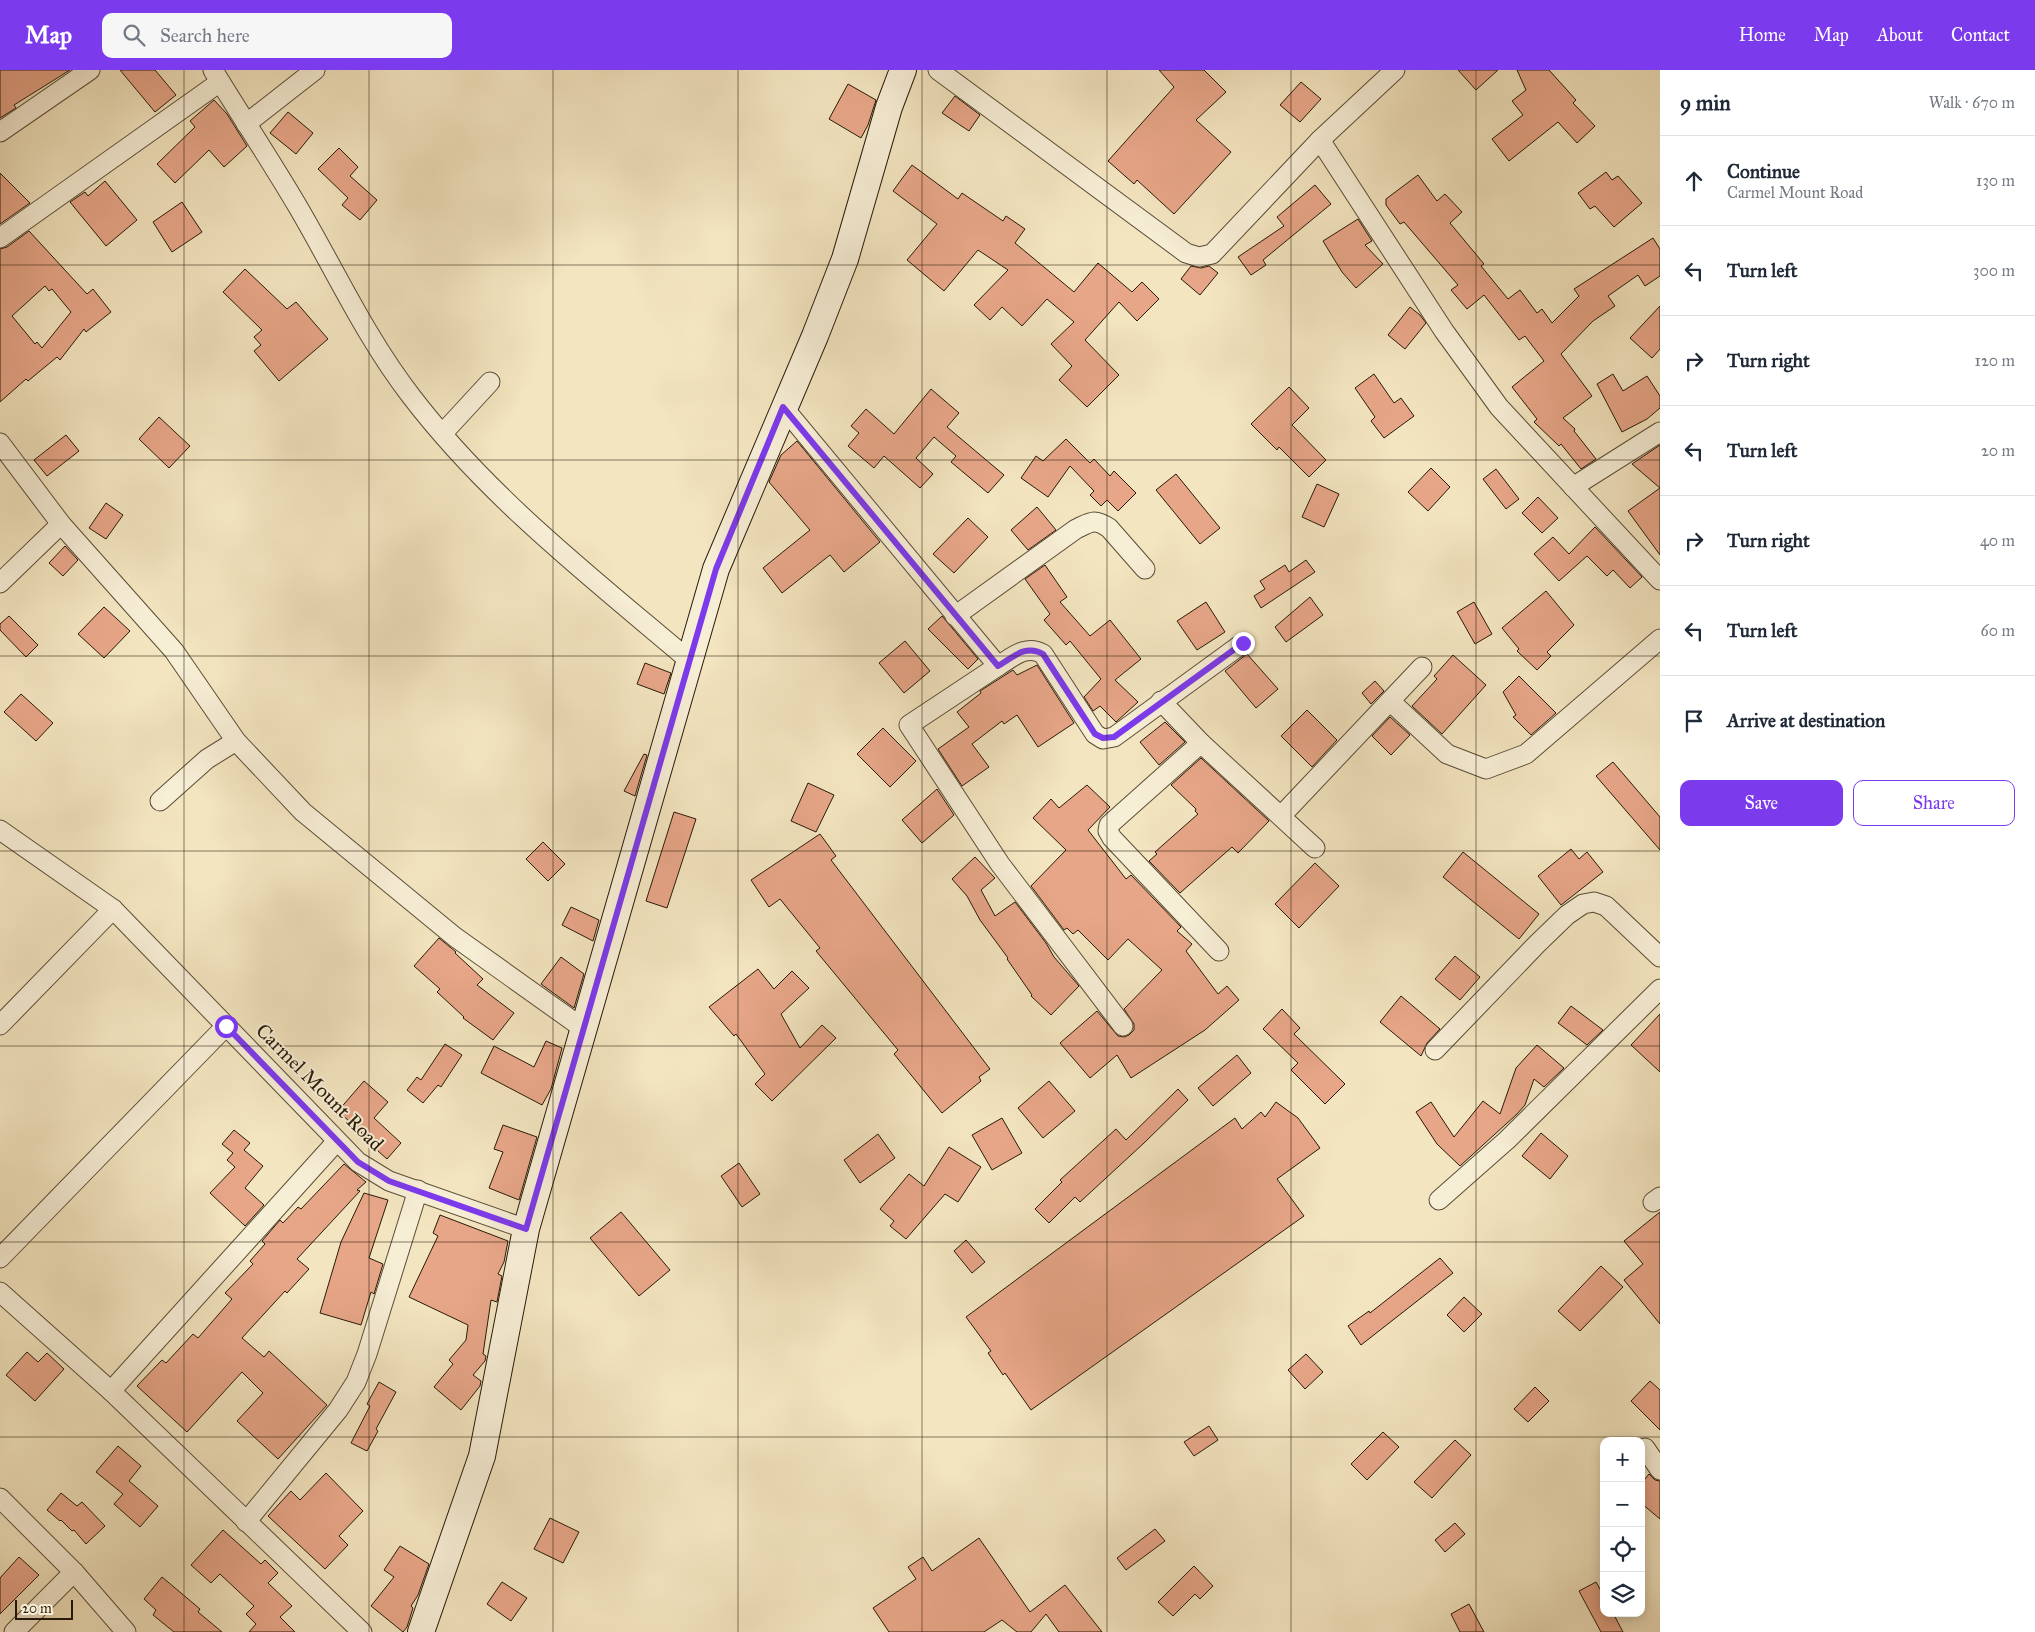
<!DOCTYPE html>
<meta charset="utf-8">
<style>
body{margin:0;font-family:"IM FELL Great Primer",serif;background:#f6f6f7;color:#1f2937}
.controls{position:absolute;right:15px;bottom:15px;display:grid;overflow:hidden;border-radius:10px;box-shadow:0 2px 12px #0003}
.controls button{width:45px;height:45px;display:grid;place-items:center;padding:0;border:0;border-bottom:1px solid #e0e1e3;background:#fff;color:#1f2937;font:25px sans-serif}
.scale{position:absolute;left:15px;bottom:12px;width:58px;box-sizing:border-box;padding-left:5px;border:2px solid #281a07;border-top:0;font-size:14px;line-height:18px;white-space:nowrap;color:#281a07;-webkit-text-stroke:4px #f7eed6;paint-order:stroke}
.stop{position:absolute;width:15px;height:15px;margin:-11px;border:4px solid #7c3aed;border-radius:50%;background:#fff}
.stop.end{background:#7c3aed;border-color:#fff;box-shadow:0 1px 5px #0008}
.list{margin:0;padding:0;list-style:none}
h2{display:flex;justify-content:space-between;align-items:center;height:65px;margin:0;padding:0 20px;font-size:21px}
h2 small{font-size:16px;font-weight:400;color:#747a83}
.list li{display:grid;grid-template-columns:32px 1fr auto;gap:15px;align-items:center;box-sizing:border-box;height:90px;padding:0 20px;border-top:1px solid #e0e1e3}
.list b{display:block;font-size:19px;white-space:nowrap}
.list p{margin:0;font-size:16px;white-space:nowrap;color:#747a83}
.list em{font-size:16px;font-style:normal;color:#747a83}
.actions{display:flex;gap:10px;padding:15px 20px}
.actions a{flex:1;padding:11px 0;border:1px solid #7c3aed;border-radius:10px;text-align:center;font-size:18px;color:#7c3aed}
.actions .main{background:#7c3aed;color:#fff}
.icon{flex:none;width:28px;height:28px;fill:none;stroke:currentColor;stroke-width:2;stroke-linecap:round;stroke-linejoin:round}
.map{position:relative;flex:none;width:1660px;height:1562px;overflow:hidden}
header{display:flex;align-items:center;gap:30px;box-sizing:border-box;height:70px;padding:0 25px;background:#7c3aed;color:#fff}
header strong{font-size:24px}
nav{display:flex;gap:28px;margin-inline-start:auto;font-size:18px}
.search{width:350px;height:45px;background:#f6f6f7;display:flex;align-items:center;gap:12px;box-sizing:border-box;padding:0 18px;border-radius:10px;color:#747a83;font-size:19px}
main{display:flex}
aside{flex:1;background:#fff}
.map>svg:first-child{display:block}
</style>
<header>
<strong>Map</strong>
<div class="search"><svg class="icon" aria-label="search" viewBox="0 0 24 24"><circle cx="10" cy="10" r="6"/><path d="M15 15l6 6"/></svg>Search here</div>
<nav><a>Home</a><a>Map</a><a>About</a><a>Contact</a></nav>
</header>
<main>
<div class="map">
<svg width="1660" height="1562" viewBox="0 0 1660 1562">
<rect width="100%" height="100%" fill="#f3e5c0"/>
<filter id="stains"><feTurbulence type="fractalNoise" baseFrequency=".004" numOctaves="4"/><feColorMatrix values="0 0 0 0 .2 0 0 0 0 .09 0 0 0 0 .02 0 0 0 .5 -.17"/></filter>
<radialGradient id="worn" r=".72"><stop offset=".6" stop-color="#630" stop-opacity="0"/><stop offset="1" stop-color="#630" stop-opacity=".3"/></radialGradient>
<g fill="#e7a688" stroke="#281a07" fill-rule="evenodd">
<polygon points="0,0 70,0 14,35 16,38 0,48"/>
<polygon points="120,0 155,0 176,25 155,42"/>
<polygon points="1159,0 1204,0 1226,22 1196,50 1231,82 1174,144 1137,110 1134,114 1108,91 1174,17"/>
<polygon points="1458,0 1498,0 1476,20"/>
<polygon points="1517,0 1549,0 1576,30 1573,33 1595,56 1577,73 1558,52 1509,91 1492,69 1523,45 1512,31 1526,20"/>
<polygon points="1301,12 1321,29 1300,52 1280,35"/>
<polygon points="848,14 876,30 868,55 861,68 829,49"/>
<polygon points="955,26 980,45 969,61 942,43"/>
<polygon points="214,30 227,44 247,76 224,97 209,80 175,113 157,94 195,57 190,51"/>
<polygon points="288,42 313,63 296,84 270,63"/>
<polygon points="339,78 358,97 350,106 377,130 360,150 342,135 348,128 318,99"/>
<polygon points="912,95 958,129 962,123 1003,151 1006,146 1025,159 1015,173 1074,222 1098,193 1132,222 1142,212 1159,229 1137,251 1119,232 1085,270 1119,305 1087,337 1059,310 1072,296 1051,274 1074,252 1047,229 1022,256 1002,237 990,250 974,235 1008,200 978,180 944,221 907,190 937,154 893,121"/>
<polygon points="1606,102 1612,110 1618,106 1642,133 1614,157 1595,136 1590,139 1578,123"/>
<polygon points="0,103 30,133 0,154"/>
<polygon points="1418,105 1437,131 1445,124 1462,142 1450,153 1484,194 1481,196 1508,229 1520,220 1537,243 1542,239 1552,253 1579,226 1574,219 1653,168 1660,179 1660,206 1645,216 1638,205 1608,226 1615,236 1593,251 1561,284 1592,326 1563,348 1575,359 1574,361 1596,389 1581,399 1561,374 1559,376 1534,352 1537,349 1512,317 1544,291 1525,266 1519,270 1484,225 1467,239 1451,220 1458,215 1404,152 1400,154 1386,135 1386,129"/>
<polygon points="105,111 137,150 106,176 70,132 85,122 88,126"/>
<polygon points="1315,115 1331,134 1263,190 1266,195 1251,205 1238,187 1284,156 1277,147"/>
<polygon points="182,132 202,162 172,182 153,152"/>
<polygon points="1358,149 1372,171 1365,175 1383,194 1356,218 1342,202 1323,171"/>
<path d="M29,161L87,224L93,219L111,242L86,262L84,259L60,290L57,287L28,311L26,309L0,332V179L7,177ZM45,216L49,221L52,219L71,242L42,278L37,272L35,274L12,246Z"/>
<polygon points="1191,196 1201,198 1209,196 1218,203 1200,225 1181,209"/>
<polygon points="245,199 287,239 296,232 328,269 279,311 254,281 261,275 254,267 262,260 223,222"/>
<polygon points="1660,236 1660,279 1652,288 1630,268"/>
<polygon points="1410,237 1420,245 1426,253 1405,279 1388,265"/>
<polygon points="1374,304 1394,333 1401,328 1414,346 1384,368 1371,351 1375,347 1355,318"/>
<polygon points="1613,304 1623,321 1647,306 1660,326 1660,338 1647,349 1622,362 1597,314"/>
<polygon points="1289,317 1309,338 1292,355 1326,390 1309,407 1279,377 1277,380 1251,354"/>
<polygon points="931,319 959,343 947,357 1004,405 988,423 951,392 956,386 934,367 916,388 933,404 920,418 884,386 874,398 848,376 859,363 851,356 866,339 894,364"/>
<polygon points="159,347 190,376 169,398 139,369"/>
<polygon points="66,365 79,381 47,406 34,390"/>
<polygon points="1066,369 1090,393 1094,389 1110,406 1114,401 1136,423 1118,441 1107,430 1101,436 1090,425 1094,421 1070,396 1048,427 1021,408 1036,386 1043,391"/>
<polygon points="797,371 880,472 844,502 830,485 782,523 763,498 810,460 769,412 781,385"/>
<polygon points="1660,375 1660,485 1628,441 1660,418 1632,394"/>
<polygon points="1431,398 1450,417 1428,441 1408,422"/>
<polygon points="1496,399 1519,429 1506,439 1483,409"/>
<polygon points="1176,404 1220,458 1200,474 1156,420"/>
<polygon points="1317,414 1339,424 1324,457 1302,447"/>
<polygon points="1538,427 1558,448 1542,463 1522,443"/>
<polygon points="106,433 123,445 106,469 89,458"/>
<polygon points="1037,437 1056,460 1028,480 1011,460"/>
<polygon points="968,448 988,467 954,503 933,484"/>
<polygon points="1595,457 1642,507 1630,518 1613,500 1607,506 1587,486 1559,511 1534,484 1553,467 1569,484"/>
<polygon points="65,476 78,490 63,506 49,493"/>
<polygon points="1306,490 1315,502 1261,538 1254,526 1265,519 1260,511 1285,495 1289,502"/>
<polygon points="1045,495 1067,527 1060,532 1090,566 1110,550 1141,589 1115,610 1138,632 1116,652 1100,636 1093,641 1084,627 1101,609 1070,571 1066,575 1044,550 1050,544 1025,509"/>
<polygon points="1546,521 1574,555 1547,582 1551,586 1537,600 1517,581 1519,579 1502,558"/>
<polygon points="1310,527 1323,545 1286,572 1275,557"/>
<polygon points="1206,532 1225,562 1197,580 1177,551"/>
<polygon points="1474,532 1492,564 1475,574 1457,542"/>
<polygon points="104,537 130,561 104,588 78,564"/>
<polygon points="9,546 38,575 26,587 0,560 0,554"/>
<polygon points="942,546 978,589 968,599 928,559"/>
<polygon points="905,571 930,601 904,623 879,593"/>
<polygon points="1247,584 1278,619 1256,638 1225,601"/>
<polygon points="1453,585 1486,615 1442,664 1412,636 1437,609 1434,606"/>
<polygon points="645,593 671,603 664,624 637,614"/>
<polygon points="1037,595 1074,653 1038,677 1017,645 1004,654 1002,651 972,674 989,697 962,716 938,679 969,657 957,642 981,623 980,621 1013,600 1017,605"/>
<polygon points="1519,606 1556,643 1531,665 1513,647 1516,645 1503,622"/>
<polygon points="1375,611 1384,621 1371,634 1362,623"/>
<polygon points="21,624 53,653 36,671 4,642"/>
<polygon points="1307,640 1337,670 1312,697 1281,666"/>
<polygon points="1390,647 1410,665 1391,685 1372,666"/>
<polygon points="1165,652 1185,672 1159,695 1140,672"/>
<polygon points="883,658 916,691 890,717 857,684"/>
<polygon points="644,684 647,685 635,726 624,721"/>
<polygon points="1201,688 1269,751 1238,783 1232,777 1180,823 1149,791 1157,784 1155,782 1198,744 1195,741 1196,739 1171,715"/>
<polygon points="1613,692 1660,747 1660,780 1596,706"/>
<polygon points="808,713 834,725 816,762 791,751"/>
<polygon points="1087,715 1110,737 1088,760 1126,809 1131,805 1181,857 1177,861 1192,874 1186,881 1218,924 1227,916 1239,930 1205,960 1131,1008 1117,985 1090,1008 1060,973 1097,941 1118,966 1124,967 1129,965 1134,960 1134,954 1124,939 1162,900 1128,869 1108,890 1078,860 1073,864 1067,858 1064,860 1031,816 1066,780 1033,748 1051,729 1059,738"/>
<polygon points="937,719 954,745 922,773 902,750"/>
<polygon points="674,742 696,749 667,838 646,831"/>
<polygon points="820,764 836,786 831,790 990,999 979,1007 981,1011 942,1043 894,984 898,980 816,881 820,878 780,829 769,837 751,810"/>
<polygon points="543,772 565,794 548,811 526,789"/>
<polygon points="1571,779 1579,789 1587,782 1603,802 1561,835 1538,806"/>
<polygon points="1463,782 1539,844 1519,869 1443,807"/>
<polygon points="975,787 995,808 981,820 995,846 1015,832 1046,873 1054,887 1079,916 1051,945 1031,926 1032,925 1007,889 1008,888 980,850 967,826 952,809"/>
<polygon points="1315,793 1339,816 1299,858 1275,834"/>
<polygon points="571,837 599,850 593,871 562,855"/>
<polygon points="439,868 456,882 455,883 483,909 477,915 514,943 493,970 463,948 464,947 437,922 440,919 414,896"/>
<polygon points="1455,886 1480,907 1460,930 1435,909"/>
<polygon points="561,887 584,904 574,938 541,914"/>
<polygon points="758,899 774,919 792,901 809,918 781,944 800,978 822,955 836,968 772,1031 755,1014 765,1004 736,964 734,966 709,937"/>
<polygon points="1401,926 1440,959 1427,973 1421,986 1380,952"/>
<polygon points="1571,936 1603,960 1587,975 1558,953"/>
<polygon points="1282,939 1300,958 1294,964 1345,1014 1325,1034 1291,1000 1298,993 1263,959"/>
<polygon points="1660,944 1660,1002 1631,975"/>
<polygon points="546,971 562,978 551,1019 542,1035 481,1003 494,976 534,997"/>
<polygon points="445,974 462,985 441,1017 438,1015 423,1033 407,1020 417,1007 421,1010"/>
<polygon points="1537,975 1564,998 1544,1017 1534,1009 1525,1035 1517,1044 1460,1096 1437,1074 1416,1042 1431,1032 1454,1067 1483,1031 1500,1044 1516,998"/>
<polygon points="1237,985 1251,1003 1213,1036 1198,1018"/>
<polygon points="364,1011 388,1032 374,1048 401,1073 387,1089 360,1065 362,1063 338,1041"/>
<polygon points="1049,1011 1075,1041 1043,1068 1018,1038"/>
<polygon points="1178,1019 1188,1030 1144,1073 1080,1132 1075,1127 1049,1153 1035,1139 1062,1112 1060,1110 1116,1059 1126,1070"/>
<polygon points="1276,1032 1298,1048 1320,1078 1277,1109 1304,1146 1031,1340 1005,1303 1003,1305 988,1283 991,1281 966,1247 1235,1048 1242,1059 1261,1042 1265,1047"/>
<polygon points="1002,1048 1022,1083 992,1100 972,1065"/>
<polygon points="503,1055 537,1067 519,1130 489,1118 503,1082 494,1079"/>
<polygon points="234,1060 250,1073 244,1080 263,1096 245,1118 264,1135 245,1156 210,1123 235,1097 227,1090 233,1083 222,1074"/>
<polygon points="1541,1063 1568,1086 1550,1109 1522,1086"/>
<polygon points="878,1064 895,1088 860,1113 844,1090"/>
<polygon points="949,1077 981,1097 958,1132 945,1124 906,1169 890,1156 894,1151 880,1139 909,1104 924,1116"/>
<polygon points="739,1093 760,1124 742,1137 721,1106"/>
<polygon points="344,1094 366,1112 357,1120 360,1121 297,1189 309,1199 287,1223 285,1221 242,1268 264,1287 269,1281 327,1335 278,1389 237,1351 263,1323 242,1302 187,1362 137,1316 162,1290 166,1293 193,1264 198,1268 232,1229 225,1223 253,1194 250,1191 265,1174 262,1171 280,1150 283,1153 298,1137 301,1139"/>
<polygon points="364,1123 388,1130 369,1188 383,1194 374,1224 371,1222 361,1255 320,1243 341,1172"/>
<polygon points="621,1142 670,1200 639,1226 590,1168"/>
<polygon points="1660,1142 1660,1254 1624,1210 1643,1194 1624,1171"/>
<polygon points="440,1145 508,1171 504,1192 498,1204 502,1206 497,1232 491,1230 483,1284 486,1286 485,1291 473,1305 481,1311 480,1316 461,1340 434,1317 453,1294 449,1290 466,1270 468,1255 409,1227 438,1166 433,1163"/>
<polygon points="966,1170 985,1192 972,1203 954,1181"/>
<polygon points="1440,1188 1453,1203 1361,1275 1348,1256 1369,1241 1370,1243"/>
<polygon points="1601,1196 1623,1217 1580,1261 1558,1241"/>
<polygon points="1464,1227 1482,1244 1464,1262 1447,1245"/>
<polygon points="27,1282 38,1292 47,1283 64,1299 35,1331 6,1305"/>
<polygon points="1306,1284 1323,1302 1305,1319 1288,1300"/>
<polygon points="1650,1311 1660,1320 1660,1360 1631,1331"/>
<polygon points="379,1312 396,1322 376,1359 378,1361 367,1381 351,1373 370,1336 367,1334"/>
<polygon points="1535,1317 1549,1331 1528,1352 1514,1339"/>
<polygon points="1209,1356 1218,1370 1194,1386 1184,1372"/>
<polygon points="1383,1362 1399,1377 1367,1410 1351,1394"/>
<polygon points="1455,1370 1471,1385 1432,1428 1414,1412"/>
<polygon points="118,1376 141,1396 129,1411 158,1436 140,1457 114,1434 123,1424 96,1402"/>
<polygon points="326,1403 363,1441 339,1466 348,1475 325,1499 268,1446 291,1421 300,1430"/>
<polygon points="1649,1404 1655,1410 1660,1411 1660,1449 1641,1433 1641,1414"/>
<polygon points="61,1423 77,1436 82,1432 105,1456 86,1474 74,1460 72,1461 61,1450 60,1451 47,1440"/>
<polygon points="550,1448 579,1462 563,1493 534,1479"/>
<polygon points="1455,1453 1465,1464 1445,1482 1435,1470"/>
<polygon points="1155,1459 1165,1471 1126,1500 1117,1488"/>
<polygon points="223,1460 261,1494 265,1490 278,1503 268,1513 292,1536 280,1547 295,1562 249,1562 256,1554 246,1544 254,1536 220,1504 211,1513 191,1495"/>
<polygon points="979,1468 1030,1542 1065,1515 1102,1562 1059,1562 1046,1544 1031,1562 1017,1562 1002,1550 984,1562 889,1562 873,1538 916,1509 908,1497 923,1487 932,1501"/>
<polygon points="400,1476 429,1494 418,1525 411,1536 413,1538 407,1557 403,1562 371,1536 394,1507 384,1500"/>
<polygon points="19,1487 39,1505 0,1544 0,1508"/>
<polygon points="1194,1496 1213,1516 1200,1529 1195,1524 1173,1546 1158,1532"/>
<polygon points="162,1507 200,1539 198,1542 222,1562 174,1562 153,1545 156,1540 144,1529"/>
<polygon points="502,1512 527,1528 511,1551 487,1534"/>
<polygon points="1596,1512 1604,1526 1604,1543 1613,1543 1623,1562 1601,1562 1579,1521"/>
<polygon points="1469,1534 1484,1562 1460,1562 1451,1544"/>
</g>
<g fill="none" stroke-linecap="round" stroke-linejoin="round">
<defs>
<g id="street">
<path d="M213,0C241,46 271,91 298,137C335,200 366,268 411,326C489,428 592,508 690,591"/>
<polyline points="938,0 1186,183 1199,187 1212,184 1320,70 1395,0"/>
<polyline points="246,54 315,0"/>
<polyline points="0,62 90,0"/>
<polyline points="1320,70 1444,261 1499,337 1660,510"/>
<polyline points="0,168 220,12"/>
<polyline points="783,337 998,596 909,655 1000,794 1123,956"/>
<polyline points="443,363 490,312"/>
<polyline points="0,373 61,454 174,581 236,671 303,742 455,867 584,959"/>
<polyline points="1573,417 1660,362"/>
<polyline points="0,513 61,454"/>
<path d="M955,546L1076,459C1091,452 1094,448 1109,458L1145,499"/>
<path d="M998,596C1013,587 1026,574 1043,584L1095,664L1103,669L1114,667L1243,573"/>
<polyline points="1161,631 1201,673 1315,778"/>
<polyline points="1390,631 1447,684 1486,699 1526,684 1660,569"/>
<polyline points="1201,673 1109,755 1108,761 1112,768 1219,881"/>
<polyline points="160,731 207,689 236,671"/>
<polyline points="1281,746 1422,597"/>
<polyline points="0,760 113,839 358,1092 389,1111 526,1159"/>
<polyline points="0,955 113,839"/>
<polyline points="1435,980 1537,874 1567,845 1583,834 1594,832 1606,836 1660,887"/>
<polyline points="1439,1130 1507,1070 1660,919"/>
<polyline points="1653,1132 1660,1127"/>
<polyline points="0,1188 226,956"/>
<polyline points="0,1222 111,1321 362,1562"/>
<polyline points="111,1321 337,1071"/>
<polyline points="1645,1378 1660,1400"/>
<polyline points="0,1428 74,1502 126,1562"/>
<polyline points="246,1452 338,1340 356,1312 367,1284 418,1120"/>
<polyline points="14,1562 74,1502"/>
</g>
<polyline id="secondary" points="421,1562 482,1386 526,1159 716,499 815,266 845,189 889,37 903,0"/>
</defs>
<use href="#street" stroke="#5b4d35" stroke-width="21"/>
<use href="#secondary" stroke="#281a07" stroke-width="28"/>
<use href="#street" stroke="#f7eed6" stroke-width="19"/>
<use href="#secondary" stroke="#f7eed6" stroke-width="26"/>
</g>
<g fill="none" stroke-linecap="round" stroke-linejoin="round">
<path stroke="#7c3aed" stroke-width="6" d="M226,956L358,1092L389,1111L526,1159L716,499L783,337L998,596C1013,587 1026,574 1043,584L1095,664L1103,668L1114,667L1243,573"/>
</g>
<path fill="none" stroke="#281a07" stroke-width="1" stroke-opacity="0.55" d="M184,0V1562M369,0V1562M553,0V1562M738,0V1562M922,0V1562M1107,0V1562M1291,0V1562M1476,0V1562M0,195H1660M0,390H1660M0,586H1660M0,781H1660M0,976H1660M0,1172H1660M0,1367H1660"/>
<g text-anchor="middle" stroke-width="4" stroke-linejoin="round" paint-order="stroke">
<g font-size="20" fill="#281a07" stroke="#f7eed6">
<text transform="translate(320 1017) rotate(45)" y="7">Carmel Mount Road</text>
</g>
</g>
<rect width="100%" height="100%" filter="url(#stains)"/>
<rect width="100%" height="100%" fill="url(#worn)"/>
</svg>
<div class="controls">
<button>+</button>
<button>−</button>
<button><svg class="icon" aria-label="locate" viewBox="0 0 24 24"><circle cx="12" cy="12" r="6"/><path d="M12 2v4M12 18v4M2 12h4M18 12h4"/></svg></button>
<button><svg class="icon" aria-label="layers" viewBox="0 0 24 24"><path d="M12 4l9 5-9 5-9-5zM3 14l9 5 9-5"/></svg></button>
</div>
<div class="scale">20 m</div>
<div class="stop" style="left:226px;top:956px"></div>
<div class="stop end" style="left:1243px;top:573px"></div>
</div>
<aside>
<h2>9 min<small>Walk · 670 m</small></h2>
<ul class="list">
<li><svg class="icon" aria-label="ahead" viewBox="0 0 24 24"><path d="M12 20V5M6 11l6-6 6 6"/></svg><div><b>Continue</b><p>Carmel Mount Road</p></div><em>130 m</em></li>
<li><svg class="icon" aria-label="left" viewBox="0 0 24 24"><path d="M17 20v-9H6M10 6l-5 5 5 5"/></svg><div><b>Turn left</b></div><em>300 m</em></li>
<li><svg class="icon" aria-label="right" viewBox="0 0 24 24"><path d="M7 20v-9h11M14 6l5 5-5 5"/></svg><div><b>Turn right</b></div><em>120 m</em></li>
<li><svg class="icon" aria-label="left" viewBox="0 0 24 24"><path d="M17 20v-9H6M10 6l-5 5 5 5"/></svg><div><b>Turn left</b></div><em>20 m</em></li>
<li><svg class="icon" aria-label="right" viewBox="0 0 24 24"><path d="M7 20v-9h11M14 6l5 5-5 5"/></svg><div><b>Turn right</b></div><em>40 m</em></li>
<li><svg class="icon" aria-label="left" viewBox="0 0 24 24"><path d="M17 20v-9H6M10 6l-5 5 5 5"/></svg><div><b>Turn left</b></div><em>60 m</em></li>
<li><svg class="icon" aria-label="arrive" viewBox="0 0 24 24"><path d="M6 21V4h12l-3 4 3 4H6"/></svg><div><b>Arrive at destination</b></div></li>
</ul>
<div class="actions"><a class="main">Save</a><a>Share</a></div>
</aside>
</main>
